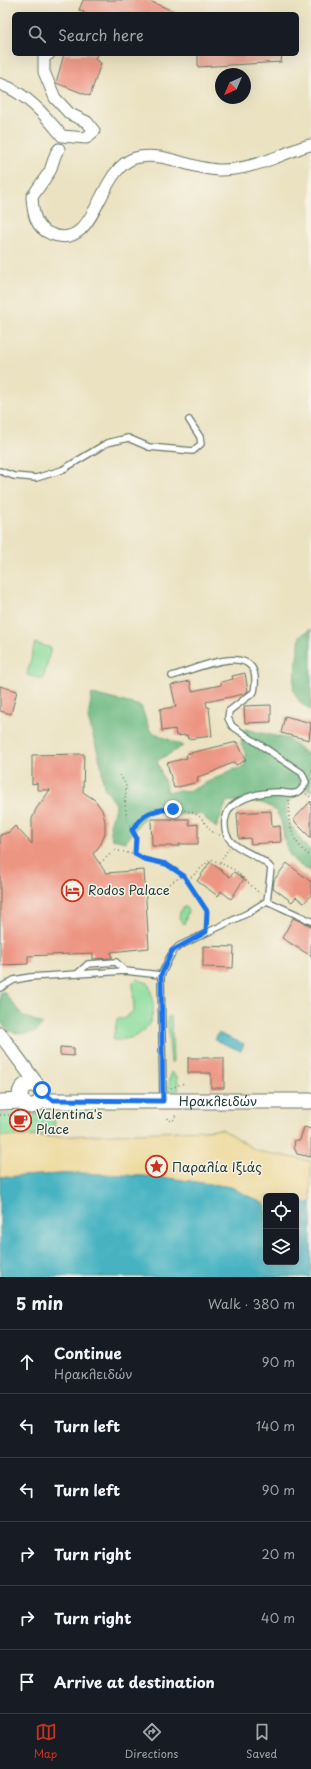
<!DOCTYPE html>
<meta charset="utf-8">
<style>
body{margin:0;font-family:"Playpen Sans",sans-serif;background:#242831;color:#f1f3f6}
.controls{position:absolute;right:12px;bottom:12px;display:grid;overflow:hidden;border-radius:6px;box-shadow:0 4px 16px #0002}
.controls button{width:36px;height:36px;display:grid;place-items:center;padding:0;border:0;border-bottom:1px solid #363941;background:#171b24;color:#f1f3f6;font:20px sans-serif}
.compass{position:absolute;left:215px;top:68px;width:36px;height:36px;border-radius:50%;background:#171b24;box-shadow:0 4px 16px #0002;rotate:224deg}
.stop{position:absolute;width:12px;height:12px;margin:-9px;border:3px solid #1a73e8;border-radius:50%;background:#fff}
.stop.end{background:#1a73e8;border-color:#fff;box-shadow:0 1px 4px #0008}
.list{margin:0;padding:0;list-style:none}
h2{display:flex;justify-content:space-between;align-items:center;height:52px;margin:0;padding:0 16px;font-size:17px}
h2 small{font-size:13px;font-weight:400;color:#9ea1a6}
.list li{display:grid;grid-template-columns:26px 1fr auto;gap:12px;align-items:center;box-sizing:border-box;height:64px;padding:0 16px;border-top:1px solid #363941}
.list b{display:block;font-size:15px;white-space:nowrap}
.list p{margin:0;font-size:13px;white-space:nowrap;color:#9ea1a6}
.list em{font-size:13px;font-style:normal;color:#9ea1a6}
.icon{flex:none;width:22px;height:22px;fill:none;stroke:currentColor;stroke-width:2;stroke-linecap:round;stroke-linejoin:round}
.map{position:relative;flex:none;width:311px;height:1277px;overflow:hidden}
.search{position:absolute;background:#171b24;box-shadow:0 4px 16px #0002;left:12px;right:12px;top:12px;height:44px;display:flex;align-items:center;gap:10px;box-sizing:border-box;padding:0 14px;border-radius:6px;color:#9ea1a6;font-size:15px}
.sheet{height:436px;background:#171b24}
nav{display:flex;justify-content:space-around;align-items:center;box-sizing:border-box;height:56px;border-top:1px solid #363941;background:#171b24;font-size:11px;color:#9ea1a6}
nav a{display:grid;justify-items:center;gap:2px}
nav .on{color:#c8321e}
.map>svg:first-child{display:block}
</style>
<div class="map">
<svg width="311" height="1277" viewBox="0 0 311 1277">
<rect width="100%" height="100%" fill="#f7f3e8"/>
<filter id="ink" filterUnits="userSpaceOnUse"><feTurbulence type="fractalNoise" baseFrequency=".025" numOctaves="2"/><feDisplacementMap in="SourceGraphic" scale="8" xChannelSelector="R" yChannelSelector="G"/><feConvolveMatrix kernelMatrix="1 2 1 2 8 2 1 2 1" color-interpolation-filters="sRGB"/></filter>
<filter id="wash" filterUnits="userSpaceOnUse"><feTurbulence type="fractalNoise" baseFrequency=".012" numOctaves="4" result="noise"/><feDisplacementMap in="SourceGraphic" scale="16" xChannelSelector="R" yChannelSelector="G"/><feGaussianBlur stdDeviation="0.9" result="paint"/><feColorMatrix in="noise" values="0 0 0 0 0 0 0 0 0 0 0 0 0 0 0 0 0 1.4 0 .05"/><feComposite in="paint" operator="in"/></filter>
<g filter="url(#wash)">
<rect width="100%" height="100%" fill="#ebe2c1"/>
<g fill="#8cdd9e" stroke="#568d69">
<polygon points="35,643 51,648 43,679 27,675"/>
<polygon points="185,906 188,911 184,924 179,919 180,912"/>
<path d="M137,979L148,983C161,1014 150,1041 113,1040L117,1019H124L134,1010L133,983Z"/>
<polygon points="169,1016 171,1017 173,1061 171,1063 167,1018"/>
<polygon points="171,1072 177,1077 179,1090 168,1091"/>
<polygon points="0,1114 55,1114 54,1135 0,1137"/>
</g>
<g fill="#71bc85" stroke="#487c5c">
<polygon points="311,629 311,711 299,701 293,689 300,636"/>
<path d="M92,694L141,706L150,731L183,746L157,761L168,792L192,790L232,770L244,767L246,755L241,743L245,729L288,739L307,754L311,751V791L307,788L286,804V818L305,846L311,851V871C269,855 296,819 267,805C257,800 239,802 227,801L216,828L201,814L172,815L150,809L126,842L112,839L110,825L116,804L104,787L101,764L88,718Z"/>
<polygon points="3,991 23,1016 43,1024 36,1032 23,1034 8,1031 0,1021 0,993"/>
</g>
<polygon fill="#eeda9e" stroke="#868c69" points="222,1129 257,1151 311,1161 311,1203 296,1203 296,1196 266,1196 265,1205 231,1187 161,1177 82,1173 0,1177 0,1136 52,1137"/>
<g fill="#46b3c2" stroke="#32787b">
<polygon points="218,1033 244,1044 241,1051 215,1040"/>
<polygon points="82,1173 161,1177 231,1187 266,1205 266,1262 296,1262 296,1203 311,1203 311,1277 0,1277 0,1177"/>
</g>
<g id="blocks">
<g fill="#ed9583">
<polygon points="83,0 147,0 180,14 83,14 84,12 79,10"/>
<polygon points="64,54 97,54 95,59 101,63 90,96 56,83"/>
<polygon points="198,54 282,54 281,62 198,67"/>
<polygon points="245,673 248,691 244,694 206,702 207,707 209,707 212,736 188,739 187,735 176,736 175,729 162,731 160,709 176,707 171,685 190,681 192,691 221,685 221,682 233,679 232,676"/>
<polygon points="0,686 17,691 11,714 0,711"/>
<polygon points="271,705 271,722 245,723 244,706"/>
<polygon points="285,716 311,723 309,740 281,733"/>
<polygon points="237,742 246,760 236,765 234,762 210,773 197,777 198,782 174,788 167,763 187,758 186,754"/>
<polygon points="84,754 83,792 95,800 102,810 105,821 105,833 101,844 93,854 106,873 144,870 149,948 111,952 112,958 93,959 93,953 28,956 28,964 0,965 0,835 9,832 15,826 32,844 32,819 36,809 50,790 37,790 37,783 32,784 32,755"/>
<polygon points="311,801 311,838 293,820"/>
<polygon points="271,811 272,827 280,826 281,842 251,844 250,838 239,839 237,813"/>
<polygon points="151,819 189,819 189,825 198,824 198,844 179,844 179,846 152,846"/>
<polygon points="210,862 230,877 234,872 244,879 231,899 221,891 218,896 197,881"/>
<polygon points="287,863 311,882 311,895 304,903 296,897 292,902 273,888 274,880"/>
<polygon points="293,918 311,926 311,956 282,938"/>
<polygon points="203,946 234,947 233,968 203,967"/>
<polygon points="60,1047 74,1048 74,1056 60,1055"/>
<polygon points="188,1058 224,1058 224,1088 211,1088 211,1073 188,1073"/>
<polygon points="304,1127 311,1129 311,1157 297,1154 294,1147 295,1140 300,1140"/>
</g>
</g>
</g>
<g filter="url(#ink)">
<use href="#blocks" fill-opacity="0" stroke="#667765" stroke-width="1"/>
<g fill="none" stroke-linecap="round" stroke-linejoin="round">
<defs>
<g id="service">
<polyline points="0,471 14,476 36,478 62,470 107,443 128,438 149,447 193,451 201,444 200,437 189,420"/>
<polyline points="267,901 311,921"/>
<polyline points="77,974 88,964 116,962 125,971"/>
<polyline points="0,988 14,980 30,977 125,971 161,975"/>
<path d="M163,1100L161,975C167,964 169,954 179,946L248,913L267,901L271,868C256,850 222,851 225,821C226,816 228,810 231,807C245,795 262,792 280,792C285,793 291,794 296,793C301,792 303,787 306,782L302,773L232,726L228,718L229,711L254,692C265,636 198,668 172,676"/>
</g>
<g id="minor">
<path d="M0,84C26,93 45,115 62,136L86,138L94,131L87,122L70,114L55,98L44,72V57L49,54"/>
<path d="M59,149L56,153L50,171L32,197C33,213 35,228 51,234C97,253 97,169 135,158C162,150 192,170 221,170C240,170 259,164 277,157C289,153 299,147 311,145"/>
</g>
<polyline id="tertiary" points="0,1034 37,1084"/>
<g id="secondary">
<circle cx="31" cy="1095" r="11"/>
<path id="s1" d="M41,1101H311"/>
<polyline points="0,1102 22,1101"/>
</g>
</defs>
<use href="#service" stroke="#667765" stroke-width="8"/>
<use href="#minor" stroke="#667765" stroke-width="13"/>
<use href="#tertiary" stroke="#667765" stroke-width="15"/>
<use href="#secondary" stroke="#667765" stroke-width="17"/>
<g stroke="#667765" stroke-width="1.5" stroke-dasharray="1 3" stroke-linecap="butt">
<polyline points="120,775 126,785 125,804 127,821 135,837 135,854"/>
<polyline points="306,794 311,797"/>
<path d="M289,800C290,806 289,810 289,816C289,831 298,849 311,856"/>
<path d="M132,829C138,821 145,813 155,810C167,806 191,809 200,817C207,824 210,834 220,835"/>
<polyline points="220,862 229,848"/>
<path d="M100,863L115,850C136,855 170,862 185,877C190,883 193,889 197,895C206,908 208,910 206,926"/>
<polyline points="188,880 211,859 235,870 260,894"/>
<polyline points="164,889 175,880 184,876"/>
<polyline points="171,1088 184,1083"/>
<polyline points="0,1115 82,1114"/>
<polyline points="168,1118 168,1120 173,1121 176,1114"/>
</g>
<use href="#service" stroke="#fff" stroke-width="5.5"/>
<use href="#minor" stroke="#fff" stroke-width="11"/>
<use href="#tertiary" stroke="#fff" stroke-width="13"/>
<use href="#secondary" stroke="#fff" stroke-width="15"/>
</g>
</g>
<g fill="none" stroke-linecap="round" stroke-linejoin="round" filter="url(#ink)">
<path stroke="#1a73e8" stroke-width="5" d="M42,1090L43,1093L53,1100L163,1101L161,975L172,951L206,932L207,911L184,876L166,864L144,859L135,854L136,837L132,830C144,812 153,810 173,809"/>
</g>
<defs>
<symbol id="hotel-ring" viewBox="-11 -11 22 22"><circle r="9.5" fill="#f7f3e8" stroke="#c8321e" stroke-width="1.5"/><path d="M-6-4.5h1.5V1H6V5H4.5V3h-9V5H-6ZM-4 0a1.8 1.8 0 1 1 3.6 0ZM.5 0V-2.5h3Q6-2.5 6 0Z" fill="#c8321e"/></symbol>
<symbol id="cafe-ring" viewBox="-11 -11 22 22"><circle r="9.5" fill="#f7f3e8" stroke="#c8321e" stroke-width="1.5"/><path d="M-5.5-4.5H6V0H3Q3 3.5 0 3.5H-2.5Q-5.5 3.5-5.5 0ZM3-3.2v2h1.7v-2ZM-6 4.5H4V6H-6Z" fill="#c8321e"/></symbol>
<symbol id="sight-ring" viewBox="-11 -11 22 22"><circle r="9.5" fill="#f7f3e8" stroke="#c8321e" stroke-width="1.5"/><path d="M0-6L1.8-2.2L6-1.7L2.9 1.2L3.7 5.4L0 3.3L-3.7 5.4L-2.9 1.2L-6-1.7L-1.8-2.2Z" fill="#c8321e"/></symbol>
</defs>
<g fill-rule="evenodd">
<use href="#hotel-ring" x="60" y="878" width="25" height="25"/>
<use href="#cafe-ring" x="8" y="1108" width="25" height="25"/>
<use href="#sight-ring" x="144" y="1154" width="25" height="25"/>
</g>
<g text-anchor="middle" stroke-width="3" stroke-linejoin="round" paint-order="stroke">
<g font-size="13" fill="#1f3d34" stroke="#f7f3e8" text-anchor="start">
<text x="88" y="895">Rodos Palace</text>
<text x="36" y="1119">Valentina's<tspan x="36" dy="15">Place</tspan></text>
<text x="172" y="1172">Παραλία Ιξιάς</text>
</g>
<g font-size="13" fill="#1f3d34" stroke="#f7f3e8">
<text dy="5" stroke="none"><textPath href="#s1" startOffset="177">Ηρακλειδών</textPath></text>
</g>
</g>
</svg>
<div class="controls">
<button><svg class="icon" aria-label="locate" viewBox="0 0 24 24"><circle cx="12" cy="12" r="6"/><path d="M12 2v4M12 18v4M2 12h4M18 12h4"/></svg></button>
<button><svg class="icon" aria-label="layers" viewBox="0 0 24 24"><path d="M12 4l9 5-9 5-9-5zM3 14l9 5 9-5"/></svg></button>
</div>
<svg class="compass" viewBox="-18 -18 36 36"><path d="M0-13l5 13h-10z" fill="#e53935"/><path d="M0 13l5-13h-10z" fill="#9ea1a6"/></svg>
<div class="stop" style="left:42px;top:1090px"></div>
<div class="stop end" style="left:173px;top:809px"></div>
<div class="search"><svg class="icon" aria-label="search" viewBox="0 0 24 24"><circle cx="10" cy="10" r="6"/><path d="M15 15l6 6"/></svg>Search here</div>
</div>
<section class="sheet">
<h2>5 min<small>Walk · 380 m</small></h2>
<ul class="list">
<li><svg class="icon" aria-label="ahead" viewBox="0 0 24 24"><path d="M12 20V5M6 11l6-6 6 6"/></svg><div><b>Continue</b><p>Ηρακλειδών</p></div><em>90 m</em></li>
<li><svg class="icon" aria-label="left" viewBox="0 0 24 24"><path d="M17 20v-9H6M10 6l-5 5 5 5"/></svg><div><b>Turn left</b></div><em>140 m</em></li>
<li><svg class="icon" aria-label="left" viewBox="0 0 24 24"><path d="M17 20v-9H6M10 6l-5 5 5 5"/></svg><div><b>Turn left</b></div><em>90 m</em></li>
<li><svg class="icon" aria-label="right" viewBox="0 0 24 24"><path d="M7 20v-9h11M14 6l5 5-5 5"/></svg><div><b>Turn right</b></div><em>20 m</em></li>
<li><svg class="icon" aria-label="right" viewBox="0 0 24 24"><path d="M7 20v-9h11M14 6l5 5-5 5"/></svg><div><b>Turn right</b></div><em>40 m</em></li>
<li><svg class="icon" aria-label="arrive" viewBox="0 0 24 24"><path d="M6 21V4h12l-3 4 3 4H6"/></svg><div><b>Arrive at destination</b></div></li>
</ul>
</section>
<nav>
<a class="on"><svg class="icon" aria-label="map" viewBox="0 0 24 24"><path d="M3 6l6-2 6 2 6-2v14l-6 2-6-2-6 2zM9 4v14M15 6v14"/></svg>Map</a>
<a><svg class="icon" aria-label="directions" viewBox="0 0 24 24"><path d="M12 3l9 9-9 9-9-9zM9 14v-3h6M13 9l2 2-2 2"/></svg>Directions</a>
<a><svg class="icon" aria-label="saved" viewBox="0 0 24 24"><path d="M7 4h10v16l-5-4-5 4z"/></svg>Saved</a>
</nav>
